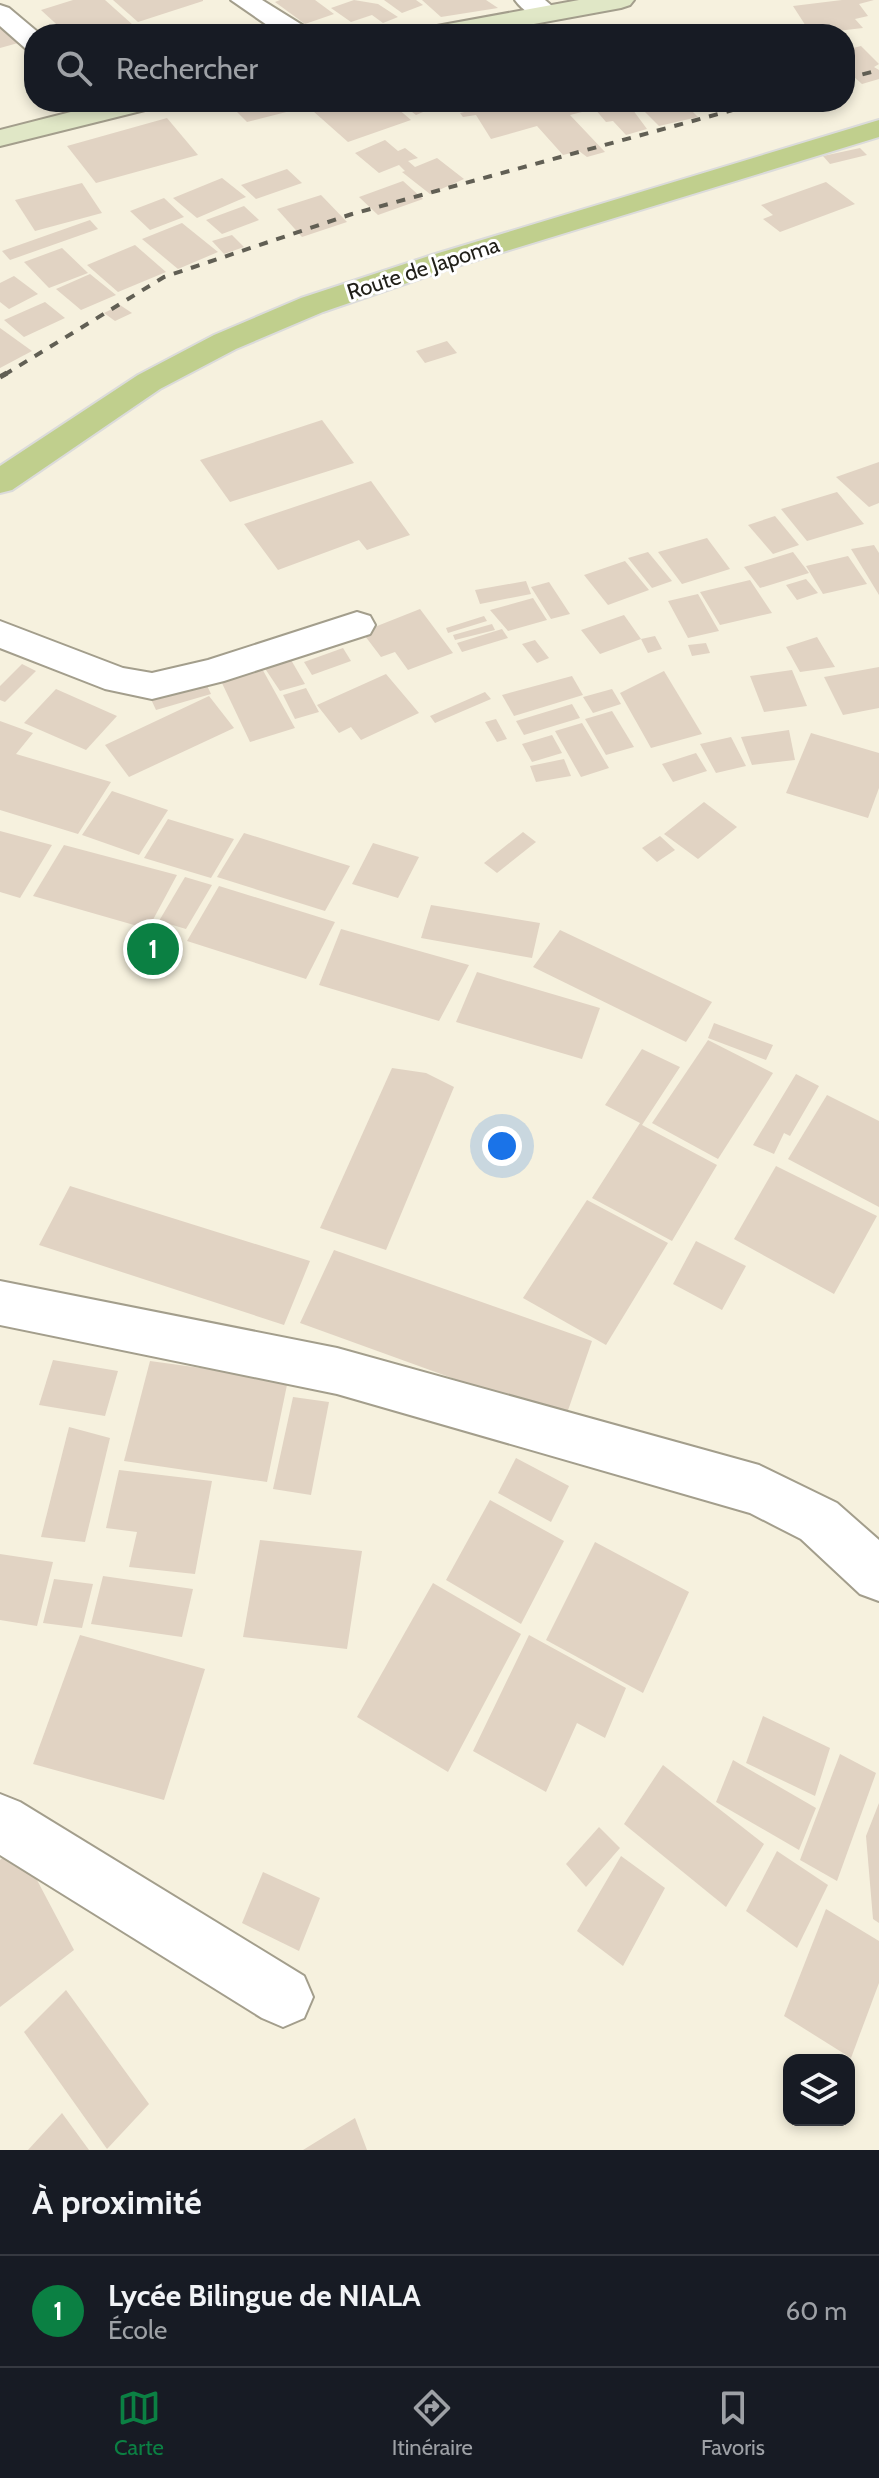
<!DOCTYPE html>
<html lang="fr">
<meta charset="utf-8">
<style>
body{margin:0;font-family:Cabin,sans-serif;background:#242831;color:#f1f3f6}
.controls{position:absolute;right:24px;bottom:24px;display:grid;overflow:hidden;border-radius:16px;box-shadow:0 4px 12px #0003}
.controls button{width:72px;height:72px;display:grid;place-items:center;padding:0;border:0;border-bottom:2px solid #363941;background:#171b24;color:#f1f3f6;font:40px sans-serif}
.you{position:absolute;left:502px;top:1146px;width:28px;height:28px;margin:-20px;border:6px solid #fff;border-radius:50%;background:#1a73e8;box-shadow:0 0 0 12px #1a73e833}
.badge{display:grid;place-items:center;width:52px;height:52px;border-radius:50%;background:#0b8043;color:#fff;font-size:26px;font-weight:700}
.pin{position:absolute;translate:-50% -50%;border:4px solid #fff;box-shadow:0 2px 8px #0006}
.list{margin:0;padding:0;list-style:none}
h2{display:flex;justify-content:space-between;align-items:center;height:104px;margin:0;padding:0 32px;font-size:34px}
h2 small{font-size:26px;font-weight:400;color:#9ea1a6}
.list li{display:grid;grid-template-columns:52px 1fr auto;gap:24px;align-items:center;box-sizing:border-box;height:112px;padding:0 32px;border-top:2px solid #363941}
.list b{display:block;font-size:30px;white-space:nowrap}
.list p{margin:0;font-size:26px;white-space:nowrap;color:#9ea1a6}
.list em{font-size:26px;font-style:normal;color:#9ea1a6}
.icon{flex:none;width:44px;height:44px;fill:none;stroke:currentColor;stroke-width:2;stroke-linecap:round;stroke-linejoin:round}
.map{position:relative;flex:none;width:879px;height:2150px;overflow:hidden}
.search{position:absolute;background:#171b24;box-shadow:0 4px 12px #0003;left:24px;right:24px;top:24px;height:88px;display:flex;align-items:center;gap:20px;box-sizing:border-box;padding:0 28px;border-radius:32px;color:#9ea1a6;font-size:30px}
.sheet{height:216px;background:#171b24}
nav{display:flex;justify-content:space-around;align-items:center;box-sizing:border-box;height:112px;border-top:2px solid #363941;background:#171b24;font-size:22px;color:#9ea1a6}
nav a{display:grid;justify-items:center;gap:4px}
nav .on{color:#0b8043}
.map>svg:first-child{display:block}
</style>
<div class="map">
<svg width="879" height="2150" viewBox="0 0 879 2150">
<rect width="100%" height="100%" fill="#f6f1de"/>
<g fill="#e1d3c3">
<polygon points="73,0 105,0 133,25 107,34 67,34 41,10"/>
<polygon points="113,0 203,0 203,1 138,22"/>
<polygon points="280,0 315,0 334,14 305,24 275,2"/>
<polygon points="354,0 378,4 398,17 383,23 372,15 351,22 331,8"/>
<polygon points="384,0 416,0 423,5 402,13"/>
<polygon points="422,0 486,0 498,8 441,17"/>
<polygon points="842,0 874,0 859,4 868,16 855,19 863,28 811,34 793,6"/>
<polygon points="13,23 29,40 0,48 0,27"/>
<polygon points="681,27 682,34 655,34 655,28"/>
<rect x="612" y="28" width="27" height="6"/>
<polygon points="861,46 879,64 874,67 879,70 879,79 862,84 845,69 845,50"/>
<polygon points="247,102 300,102 306,107 247,122 231,106"/>
<polygon points="341,102 390,102 411,120 348,142 313,111"/>
<polygon points="399,102 430,102 435,107 416,115"/>
<polygon points="456,102 519,102 492,111 532,102 577,102 586,111 570,115 605,152 587,157 579,151 563,155 537,126 491,139 476,115 463,117 460,113 469,111"/>
<polygon points="589,102 627,102 647,129 626,135 613,121 606,122"/>
<polygon points="635,102 683,102 698,117 659,126"/>
<polygon points="745,102 770,102 775,106 759,112"/>
<polygon points="167,118 198,155 96,183 67,146"/>
<polygon points="385,140 398,151 405,148 418,158 408,161 415,167 437,158 464,179 430,194 402,172 405,171 399,165 379,173 355,153"/>
<polygon points="860,148 867,155 830,164 823,156"/>
<polygon points="287,169 302,183 256,199 241,185"/>
<polygon points="222,178 246,197 197,218 173,198"/>
<polygon points="403,181 423,199 378,215 359,197"/>
<polygon points="826,182 855,204 780,232 763,219 773,215 761,205"/>
<polygon points="82,183 102,213 35,231 15,200"/>
<polygon points="321,195 347,222 302,237 277,209"/>
<polygon points="164,198 184,217 150,230 130,211"/>
<polygon points="244,206 259,220 222,234 206,220"/>
<polygon points="90,220 98,229 10,260 2,251"/>
<polygon points="182,223 218,252 178,269 142,239"/>
<polygon points="232,235 244,247 224,254 212,241"/>
<polygon points="135,245 166,272 118,292 87,265"/>
<polygon points="62,248 88,273 49,288 24,262"/>
<polygon points="90,274 116,295 81,310 56,289"/>
<polygon points="14,276 38,294 9,309 0,302 0,283"/>
<polygon points="45,302 65,318 24,337 4,320"/>
<polygon points="120,305 132,313 115,321 104,313"/>
<polygon points="0,328 32,351 0,368"/>
<polygon points="447,341 457,353 425,363 416,351"/>
<polygon points="322,420 354,463 230,502 200,460"/>
<polygon points="879,462 879,503 869,507 836,477"/>
<polygon points="371,481 410,535 367,550 359,540 278,570 244,524"/>
<polygon points="837,492 864,524 807,541 781,509"/>
<polygon points="775,516 799,545 773,554 748,525"/>
<polygon points="707,538 730,569 682,584 658,552"/>
<polygon points="874,545 879,553 879,595 851,549"/>
<polygon points="648,552 672,581 652,588 628,558"/>
<polygon points="793,552 809,573 760,588 744,567"/>
<polygon points="848,556 867,584 823,594 806,566"/>
<polygon points="625,561 649,590 608,605 584,575"/>
<polygon points="806,579 818,593 797,600 786,585"/>
<polygon points="750,580 772,613 720,625 700,592"/>
<polygon points="526,581 531,594 480,604 475,590"/>
<polygon points="549,582 570,614 551,619 531,587"/>
<polygon points="698,594 719,631 688,638 668,601"/>
<polygon points="533,598 547,620 508,631 490,610"/>
<polygon points="420,609 453,653 408,670 395,652 381,657 362,632"/>
<polygon points="624,615 641,639 655,636 662,649 648,653 641,639 600,654 581,630"/>
<polygon points="484,616 487,621 448,633 446,628"/>
<polygon points="492,624 495,630 455,640 453,635"/>
<polygon points="502,629 508,638 462,652 457,643"/>
<polygon points="817,637 835,667 800,672 786,647"/>
<polygon points="535,640 549,658 537,663 522,644"/>
<polygon points="706,643 710,653 692,656 688,645"/>
<polygon points="343,648 351,661 312,675 304,662"/>
<polygon points="287,653 305,684 280,691 260,661"/>
<polygon points="22,664 36,671 5,702 0,700 0,686"/>
<polygon points="260,665 295,728 250,742 221,681"/>
<polygon points="879,667 879,708 843,715 824,677"/>
<polygon points="792,670 807,706 764,712 750,676"/>
<polygon points="664,671 702,734 651,748 620,693"/>
<polygon points="386,674 419,713 361,740 351,727 339,733 317,705"/>
<polygon points="572,676 583,695 514,716 502,695"/>
<polygon points="204,679 211,694 156,710 149,695"/>
<polygon points="306,688 319,712 295,719 283,695"/>
<polygon points="56,689 117,716 86,750 24,723"/>
<polygon points="612,689 621,704 593,713 583,697"/>
<polygon points="485,692 491,699 435,723 430,716"/>
<polygon points="209,696 234,728 129,777 105,745"/>
<polygon points="572,704 580,718 524,735 516,721"/>
<polygon points="612,711 634,747 606,755 585,719"/>
<polygon points="496,719 507,739 497,742 485,722"/>
<polygon points="0,721 33,733 16,754 111,782 78,834 0,810"/>
<polygon points="582,723 609,768 581,777 555,731"/>
<polygon points="789,730 795,760 752,765 741,737"/>
<polygon points="811,733 879,753 879,788 868,818 786,793"/>
<polygon points="552,735 562,753 532,762 522,744"/>
<polygon points="731,737 746,766 716,773 700,744"/>
<polygon points="696,753 707,771 673,782 662,764"/>
<polygon points="564,759 571,776 536,782 530,766"/>
<polygon points="112,791 168,810 139,855 82,835"/>
<polygon points="704,802 737,827 698,859 664,834"/>
<polygon points="168,819 234,839 211,878 144,858"/>
<polygon points="0,831 52,845 20,898 0,892"/>
<polygon points="523,832 536,842 497,873 484,863"/>
<polygon points="244,833 350,866 325,911 217,877"/>
<polygon points="660,836 675,850 657,862 642,848"/>
<polygon points="373,843 419,857 398,898 352,884"/>
<polygon points="64,845 177,875 148,929 33,896"/>
<polygon points="185,877 212,885 186,929 159,921"/>
<polygon points="219,886 335,922 306,979 187,941"/>
<polygon points="431,905 540,923 532,958 421,938"/>
<polygon points="341,929 469,965 439,1021 319,985"/>
<polygon points="560,930 712,1002 686,1042 533,967"/>
<polygon points="477,972 600,1008 582,1059 456,1022"/>
<polygon points="714,1023 773,1045 766,1060 708,1038"/>
<polygon points="708,1040 773,1073 718,1159 652,1123"/>
<polygon points="642,1049 680,1067 642,1125 717,1165 672,1241 592,1198 640,1123 605,1105"/>
<polygon points="392,1068 426,1073 454,1087 386,1250 320,1228"/>
<polygon points="796,1074 819,1086 790,1136 784,1133 774,1154 753,1145"/>
<polygon points="827,1095 879,1121 879,1207 788,1159"/>
<polygon points="776,1166 877,1216 834,1294 734,1239"/>
<polygon points="70,1186 310,1261 284,1325 39,1245"/>
<polygon points="587,1200 668,1243 606,1345 523,1298"/>
<polygon points="696,1241 746,1266 722,1310 673,1284"/>
<polygon points="334,1250 592,1341 565,1419 300,1323"/>
<polygon points="53,1360 118,1371 105,1416 39,1405"/>
<polygon points="150,1361 288,1380 267,1482 124,1461"/>
<polygon points="293,1397 329,1402 311,1495 273,1489"/>
<polygon points="69,1427 110,1438 85,1542 41,1537"/>
<polygon points="516,1458 569,1486 551,1522 498,1493"/>
<polygon points="119,1470 212,1481 195,1574 129,1567 137,1532 106,1528"/>
<polygon points="490,1500 564,1541 521,1624 446,1580"/>
<polygon points="260,1540 362,1551 347,1649 243,1637"/>
<polygon points="595,1542 689,1592 643,1693 546,1640"/>
<polygon points="0,1554 53,1562 37,1626 0,1620"/>
<polygon points="103,1576 193,1589 182,1637 91,1624"/>
<polygon points="54,1579 93,1584 82,1628 43,1623"/>
<polygon points="433,1583 521,1634 448,1772 357,1717"/>
<polygon points="80,1635 205,1669 164,1800 33,1764"/>
<polygon points="529,1635 626,1688 605,1738 577,1723 546,1792 473,1751"/>
<polygon points="763,1716 830,1748 815,1796 746,1763"/>
<polygon points="840,1754 876,1773 837,1881 800,1860"/>
<polygon points="733,1760 816,1808 799,1850 716,1802"/>
<polygon points="663,1765 764,1844 726,1907 624,1824"/>
<polygon points="879,1803 879,1923 873,1919 866,1836"/>
<polygon points="599,1827 620,1848 586,1887 566,1864"/>
<polygon points="19,1846 74,1950 0,2007 0,1860"/>
<polygon points="777,1851 828,1885 797,1948 746,1911"/>
<polygon points="621,1856 665,1888 623,1966 577,1931"/>
<polygon points="263,1872 320,1898 299,1951 242,1923"/>
<polygon points="826,1909 879,1941 879,1983 851,2058 784,2016"/>
<polygon points="66,1990 149,2104 107,2149 24,2032"/>
<polygon points="62,2113 89,2150 28,2150"/>
<polygon points="355,2118 367,2150 303,2150"/>
</g>
<g fill="none" stroke-linecap="round" stroke-linejoin="round">
<defs>
<g id="street">
<polygon points="231,0 262,0 307,28 311,34 280,34"/>
<path d="M515,0H545L559,12L555,17C540,21 524,13 515,0Z"/>
<polygon points="0,5 9,8 40,34 34,34 34,50 25,48 0,26"/>
<polygon points="357,612 370,616 375,625 370,634 224,681 152,699 105,689 0,648 0,621 123,668 152,673 208,660"/>
<polygon points="0,1281 337,1348 759,1465 837,1503 879,1540 879,1601 860,1594 801,1539 750,1513 337,1394 0,1325"/>
<polygon points="0,1794 20,1802 304,1976 313,1997 304,2018 283,2027 262,2018 0,1855"/>
</g>
<g id="secondary">
<polygon points="579,0 634,0 630,5 621,8 479,34 424,34 428,28 437,26"/>
<polygon points="110,102 157,102 153,108 0,146 0,130"/>
</g>
<polygon id="primary" points="879,120 879,137 454,267 323,312 236,349 160,389 12,490 0,493 0,466 138,375 214,335 301,298 432,255"/>
</defs>
<use href="#street" stroke="#a39e8c" stroke-width="4"/>
<use href="#secondary" stroke="#a39e8c" stroke-width="4"/>
<use href="#primary" stroke="#dbdbda" stroke-width="4"/>
<use href="#street" fill="#fff" fill-rule="evenodd"/>
<use href="#secondary" fill="#e0e7c6" fill-rule="evenodd"/>
<use href="#primary" fill="#c0cf8d" fill-rule="evenodd"/>
<g stroke="#615f54" stroke-width="4" stroke-dasharray="9 9" stroke-linecap="butt">
<polyline points="845,79 879,70"/>
<polyline points="4,375 164,277 352,214 762,102"/>
</g>
<polyline stroke="#615f54" stroke-width="5" stroke-dasharray="11 11" stroke-linecap="butt" points="0,377 7,373"/>
</g>
<g text-anchor="middle" stroke-width="6" stroke-linejoin="round" paint-order="stroke">
<g font-size="22" fill="#212019" stroke="#fff">
<text transform="translate(423 268) rotate(-18)" y="8">Route de Japoma</text>
</g>
</g>
</svg>
<div class="controls">
<button><svg class="icon" aria-label="layers" viewBox="0 0 24 24"><path d="M12 4l9 5-9 5-9-5zM3 14l9 5 9-5"/></svg></button>
</div>
<div class="you"></div>
<div class="pin badge" style="left:153px;top:949px">1</div>
<div class="search"><svg class="icon" aria-label="search" viewBox="0 0 24 24"><circle cx="10" cy="10" r="6"/><path d="M15 15l6 6"/></svg>Rechercher</div>
</div>
<section class="sheet">
<h2>À proximité<small></small></h2>
<ul class="list">
<li><span class="badge">1</span><div><b>Lycée Bilingue de NIALA</b><p>École</p></div><em>60 m</em></li>
</ul>
</section>
<nav>
<a class="on"><svg class="icon" aria-label="map" viewBox="0 0 24 24"><path d="M3 6l6-2 6 2 6-2v14l-6 2-6-2-6 2zM9 4v14M15 6v14"/></svg>Carte</a>
<a><svg class="icon" aria-label="directions" viewBox="0 0 24 24"><path d="M12 3l9 9-9 9-9-9zM9 14v-3h6M13 9l2 2-2 2"/></svg>Itinéraire</a>
<a><svg class="icon" aria-label="saved" viewBox="0 0 24 24"><path d="M7 4h10v16l-5-4-5 4z"/></svg>Favoris</a>
</nav>
